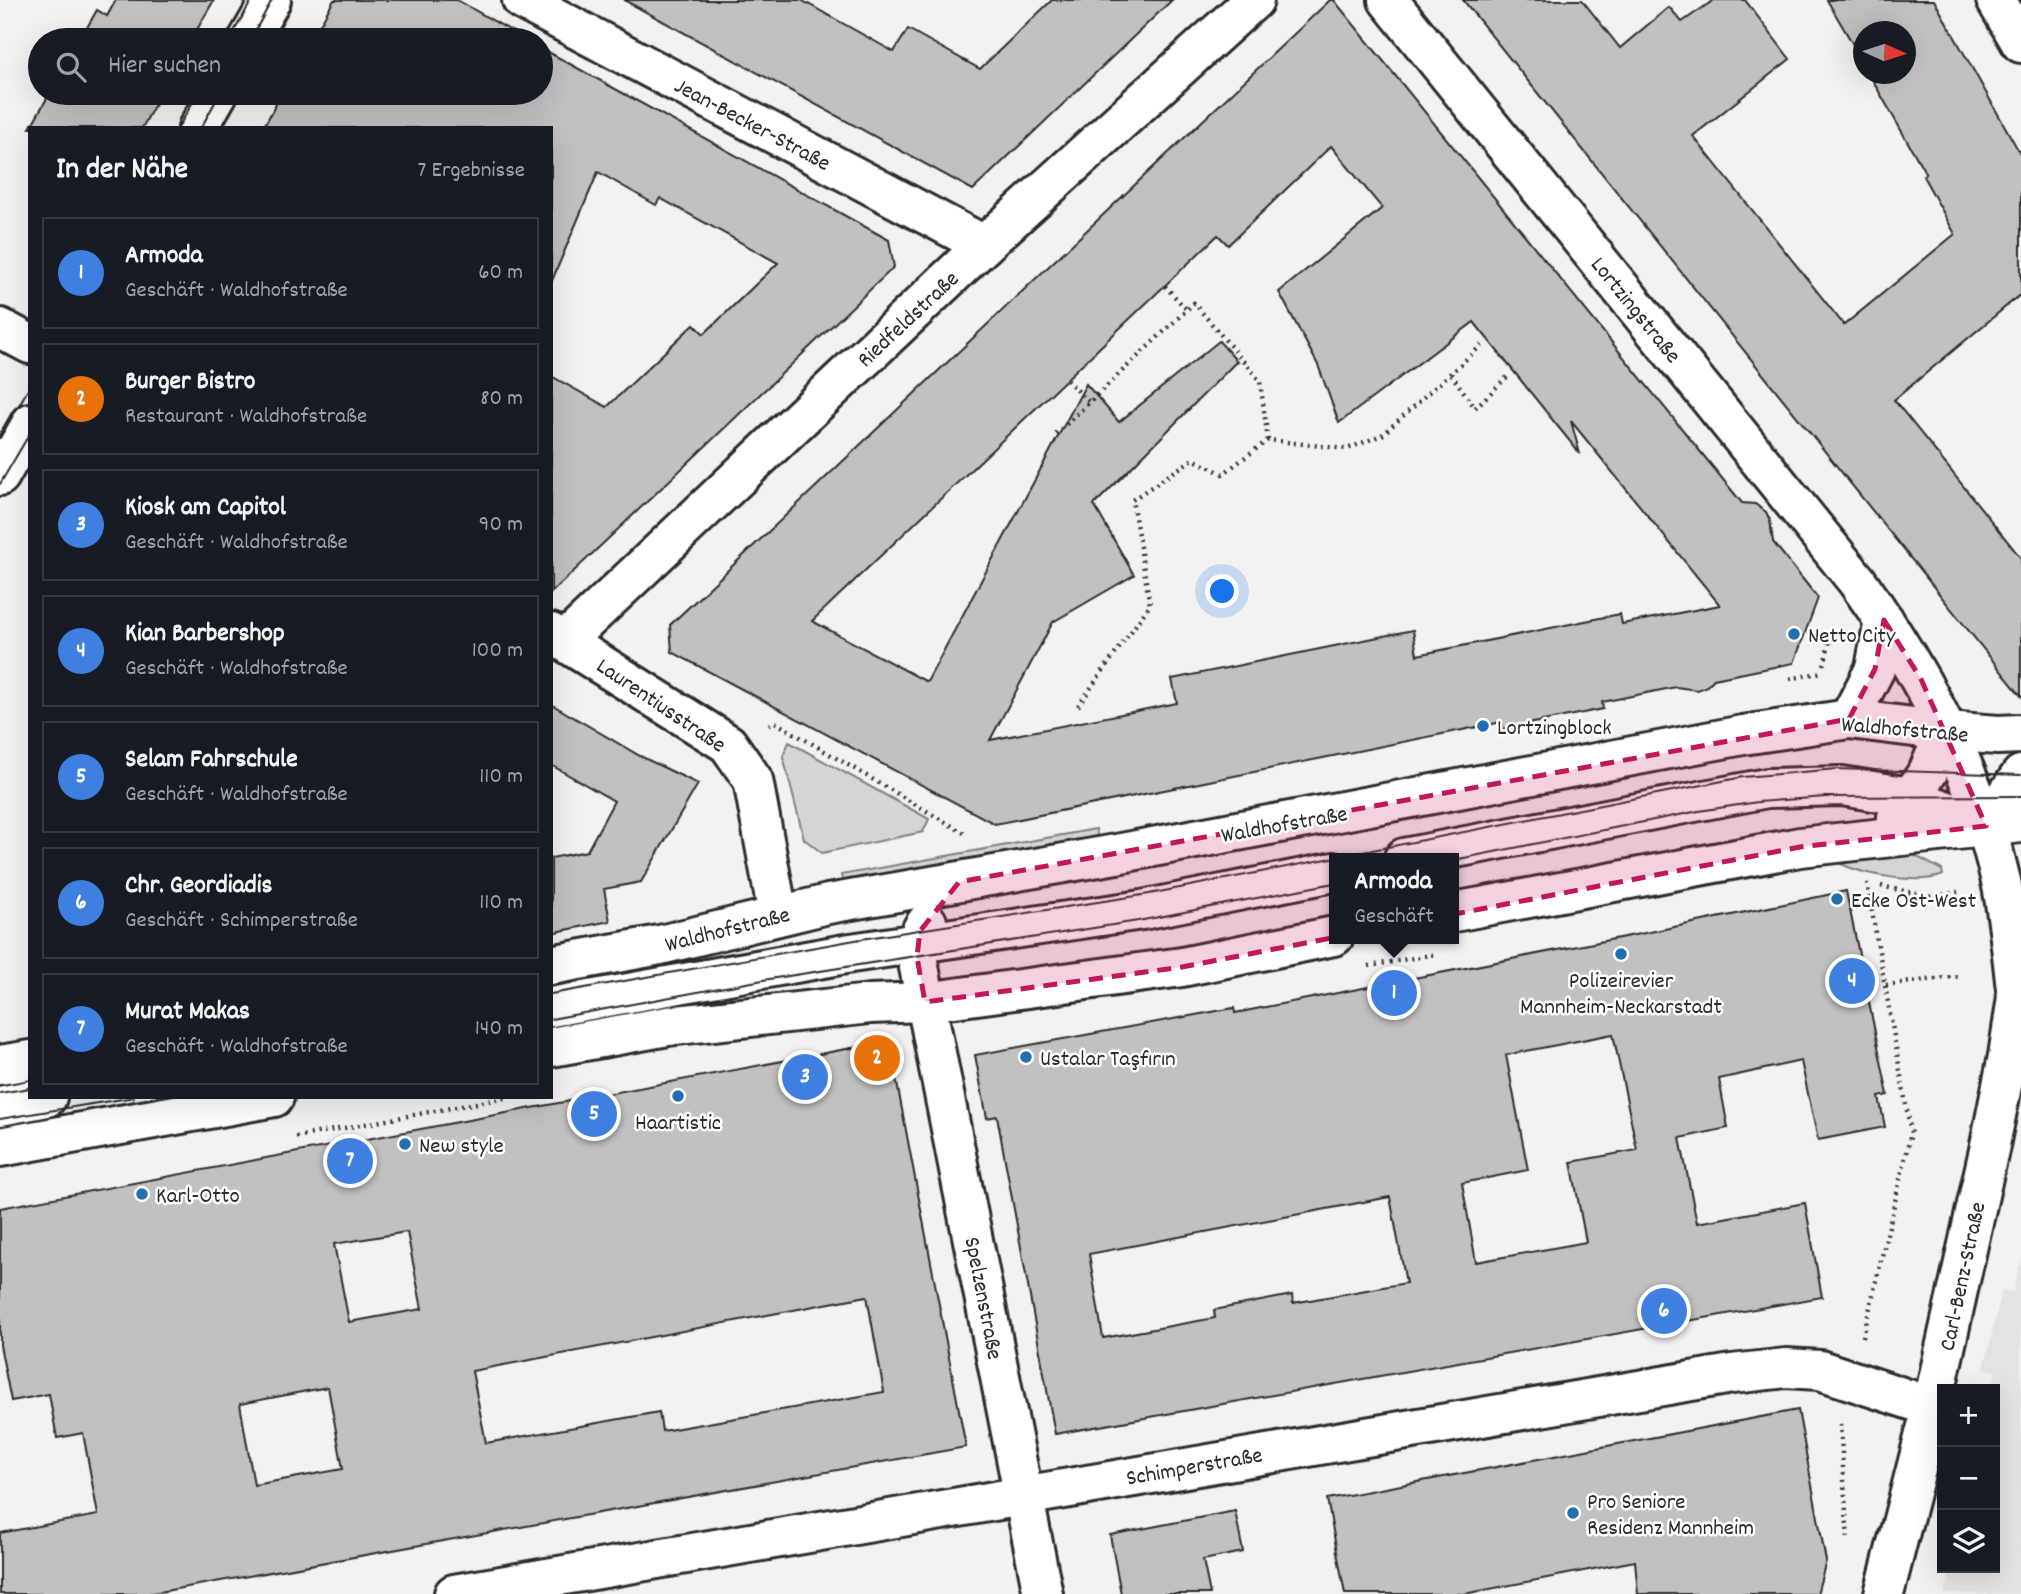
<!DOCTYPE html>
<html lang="de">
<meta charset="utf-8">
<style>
body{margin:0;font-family:Dekko,sans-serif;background:#242831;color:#f1f3f6}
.controls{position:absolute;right:21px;bottom:21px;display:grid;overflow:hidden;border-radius:0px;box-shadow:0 7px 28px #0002}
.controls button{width:63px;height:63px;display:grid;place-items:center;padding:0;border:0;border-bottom:2px solid #363941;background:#171b24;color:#f1f3f6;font:35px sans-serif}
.compass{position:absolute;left:1853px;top:21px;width:63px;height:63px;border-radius:50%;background:#171b24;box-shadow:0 7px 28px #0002;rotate:93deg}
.you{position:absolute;left:1223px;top:592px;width:24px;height:24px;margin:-18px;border:5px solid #fff;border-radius:50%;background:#1a73e8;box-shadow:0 0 0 10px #1a73e833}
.badge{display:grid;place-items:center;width:46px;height:46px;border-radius:50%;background:#db2777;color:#fff;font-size:23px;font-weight:700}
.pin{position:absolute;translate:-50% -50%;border:4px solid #fff;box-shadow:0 2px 7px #0006}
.popup{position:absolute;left:1329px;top:853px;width:130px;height:91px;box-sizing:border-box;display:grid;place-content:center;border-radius:0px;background:#171b24;filter:drop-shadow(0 2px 5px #0005);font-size:23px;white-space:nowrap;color:#9ea1a6}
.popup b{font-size:26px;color:#f1f3f6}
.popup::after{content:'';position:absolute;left:50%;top:100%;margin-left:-14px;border:14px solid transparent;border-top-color:#171b24}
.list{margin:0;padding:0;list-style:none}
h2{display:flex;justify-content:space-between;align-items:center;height:91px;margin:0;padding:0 28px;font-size:30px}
h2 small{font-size:23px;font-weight:400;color:#9ea1a6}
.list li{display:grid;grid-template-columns:46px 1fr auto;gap:21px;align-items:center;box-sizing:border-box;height:112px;margin:0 14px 14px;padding:0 14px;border:2px solid #363941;border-radius:0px}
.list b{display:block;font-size:26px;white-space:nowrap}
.list p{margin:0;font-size:23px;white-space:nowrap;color:#9ea1a6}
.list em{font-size:23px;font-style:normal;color:#9ea1a6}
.icon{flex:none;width:38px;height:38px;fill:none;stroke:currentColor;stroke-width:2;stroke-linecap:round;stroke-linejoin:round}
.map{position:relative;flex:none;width:2021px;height:1594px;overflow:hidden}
.search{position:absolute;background:#171b24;box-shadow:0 7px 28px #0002;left:28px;top:28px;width:525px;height:77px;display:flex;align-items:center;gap:18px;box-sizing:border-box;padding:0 24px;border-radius:38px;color:#9ea1a6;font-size:26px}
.panel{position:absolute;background:#171b24;box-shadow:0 7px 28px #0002;left:28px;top:126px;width:525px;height:973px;border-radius:0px}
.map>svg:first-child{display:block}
</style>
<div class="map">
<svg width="2021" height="1594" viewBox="0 0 2021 1594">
<rect width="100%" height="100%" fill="#f2f2f2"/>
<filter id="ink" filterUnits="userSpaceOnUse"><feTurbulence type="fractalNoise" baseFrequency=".0143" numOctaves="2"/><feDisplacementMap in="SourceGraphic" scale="14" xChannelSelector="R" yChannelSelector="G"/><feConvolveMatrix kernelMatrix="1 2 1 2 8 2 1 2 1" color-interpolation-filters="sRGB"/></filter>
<g filter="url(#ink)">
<polygon fill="#e3e3e3" points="2021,1259 2021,1594 1944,1594 1952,1568 1995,1568 1995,1389 1992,1389 1996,1371 1984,1368 2002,1290 2013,1292"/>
<g fill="#d5d5d5" stroke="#808080" stroke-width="2">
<polygon points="789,742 929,819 923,832 822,853 804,839 783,756"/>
<polygon points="1096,829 1099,848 845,891 841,875"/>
<path d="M1910,853L1942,870L1943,875C1919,885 1864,875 1841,864L1842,861Z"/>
</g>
<g fill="#c1c1c1" stroke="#2b2b2b" stroke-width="2" fill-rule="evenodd">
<polygon points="116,0 214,0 191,40 80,40 97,10 107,16"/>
<polygon points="334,0 457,0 527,40 311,40"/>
<polygon points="624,0 801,0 894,52 908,29 980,69 1052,0 1172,0 973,190"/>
<path d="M1330,0H1334L1742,503L1755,504L1766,512L1770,520L1773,542L1818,598L1794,663L1714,679L1707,686L1697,690L1676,687L1602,702L1603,709L1503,729L1502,722L995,824L672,652L670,625ZM1331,146L1382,208L1279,292L1318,365L1339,423L1474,322L1580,454L1571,421L1720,605L1622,624L1620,614L1417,655L1413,630L1172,679L1177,703L990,740L1053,622L1134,575L1094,505L1237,361L1219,341L1119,422L1086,384L927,682L812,621L1218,235L1228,245Z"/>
<polygon points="1463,0 1582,0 1620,48 1669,7 1682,22 1714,0 1745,0 1790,59 1693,136 1844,325 1955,234 1923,176 1926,174 1869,74 1906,74 1906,32 1864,32 1864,63 1827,0 1934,0 2021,155 2021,294 1894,400 2021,558 2021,696"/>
<polygon points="541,48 889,240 894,267 551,593 551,376 607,407 694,324 704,334 778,263 660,198 656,205 598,172 551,283 551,128 263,128 282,93 541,93"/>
<polygon points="50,93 161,93 142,128 30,128"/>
<polygon points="551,704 640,756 698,784 641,882 604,889 610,921 551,933 551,858 587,851 614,801 551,765"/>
<path d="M1846,891L1888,1095L1879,1097L1885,1127L1818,1140L1801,1061L1719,1079L1728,1128L1680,1138L1697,1223L1805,1203L1822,1297L1055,1434L997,1116L987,1118L975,1055L1234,1008L1235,1013L1655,931ZM1613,1034L1637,1150L1571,1162L1586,1242L1476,1262L1462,1183L1528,1170L1506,1055ZM1390,1197L1406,1283L1293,1303L1292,1295L1214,1310L1215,1318L1103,1338L1089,1254Z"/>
<path d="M889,1041L966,1447L148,1594H0V1533L98,1515L83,1433L57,1438L49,1394L11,1401L0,1345V1208ZM407,1232L422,1309L349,1322L334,1244ZM867,1296L884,1392L662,1431L659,1412L486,1443L472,1371ZM328,1387L343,1469L254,1485L240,1404Z"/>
<polygon points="1798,1410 1826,1561 1817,1594 1638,1594 1635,1561 1464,1594 1345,1594 1327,1499"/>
<polygon points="1235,1511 1243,1552 1203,1560 1210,1594 1121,1594 1110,1535"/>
</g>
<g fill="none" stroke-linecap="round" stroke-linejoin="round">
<defs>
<g id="minor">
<polyline points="522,0 984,245"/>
<path d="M1388,0L1857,581C1921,671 1976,772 2001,881C2009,918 2012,958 2017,997"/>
<polyline points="1996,0 2021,43"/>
<polyline points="248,40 271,0"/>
<polyline points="198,128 218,93"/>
<polyline points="0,328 30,344"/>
<polyline points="0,476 30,423"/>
<polyline points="551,633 728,744 753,780 778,915"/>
<polyline points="565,641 984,245 1254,0"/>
<polyline points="1849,719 1875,669 1884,620"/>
<polyline points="1897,817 1928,772 1946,731"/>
<polyline points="1986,826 2021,775"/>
<polyline points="1404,858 1767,788 1842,786 1910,797 1986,826"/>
<polyline points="1454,912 1800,847 2021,823"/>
<path d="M927,922C918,934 916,943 917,957L1043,1594"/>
<polyline points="551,965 660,945 828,904 1116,854 1743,735 1849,719 1946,731 1998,735 2021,734"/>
<polyline points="551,1007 851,953 1142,910 1334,872"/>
<polyline points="551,1047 668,1026 870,1004 925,1002 1182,967 1334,936"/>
<polyline points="0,1065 30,1060"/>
<polyline points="0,1106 47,1097"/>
<polyline points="0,1147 274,1097"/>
<polyline points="454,1594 1732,1374 1786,1368 1820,1370 1932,1407"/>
<polyline points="1884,1594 1932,1407 1989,1150 2008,1056 2017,997 2021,986"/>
</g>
</defs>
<use href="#minor" stroke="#2b2b2b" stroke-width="44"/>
<g stroke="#2b2b2b" stroke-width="4.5" stroke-dasharray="2 5" stroke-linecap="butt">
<polyline points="1165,286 1187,310"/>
<polyline points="1451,374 1475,408 1507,377"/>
<polyline points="1067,380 1089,402"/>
<polyline points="1056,434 1194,303 1260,381 1268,440 1347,449 1382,435 1482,345"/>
<polyline points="1824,665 1833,626"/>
<polyline points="1790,679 1822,672"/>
<polyline points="1078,706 1150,605 1132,500 1193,459 1223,474 1268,440"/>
<polyline points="769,725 775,722 964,833"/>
<polyline points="1881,886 1931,897 1958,892"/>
<polyline points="1369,966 1436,954"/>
<polyline points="1886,985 1961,976"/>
<polyline points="296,1137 509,1097"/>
<polyline points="1863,1337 1911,1133 1867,883"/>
<polyline points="1840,1424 1848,1540"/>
</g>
<use href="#minor" stroke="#fff" stroke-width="38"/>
<g stroke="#2b2b2b" stroke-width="2">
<polyline points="229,40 252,0"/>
<polyline points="250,40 272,0"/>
<polyline points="178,128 198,93"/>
<polyline points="201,128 220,93"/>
<polyline points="0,438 30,386"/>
<polyline points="0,484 30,433"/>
<polyline points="1454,860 1699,811 1758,802 1826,797 2021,796"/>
<polyline points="551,994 861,939 1149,894 1743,777 1837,769 2021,775"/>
<polyline points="551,1019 763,980 1138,921 1334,883"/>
<polyline points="0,1093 30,1088"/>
<polyline points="0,1119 134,1097"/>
</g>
</g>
</g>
<path fill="#c2185b" fill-opacity="0.2" stroke="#c2185b" stroke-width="5" stroke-dasharray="14 9" stroke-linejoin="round" d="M1884,620L1921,679L1986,826L1800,847L1182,967L925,1002L917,957L920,931L959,882L1849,719L1875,669Z"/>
<g fill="#1f6fb2" stroke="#fff" stroke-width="2.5">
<circle cx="1794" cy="634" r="7"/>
<circle cx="1483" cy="726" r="7"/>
<circle cx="1837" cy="899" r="7"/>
<circle cx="1621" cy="954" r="7"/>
<circle cx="1026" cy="1057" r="7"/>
<circle cx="678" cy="1096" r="7"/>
<circle cx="405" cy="1144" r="7"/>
<circle cx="142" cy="1194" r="7"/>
<circle cx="1573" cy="1513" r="7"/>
</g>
<g text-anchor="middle" stroke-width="5" stroke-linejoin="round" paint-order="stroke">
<g font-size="23" fill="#2b2b2b" stroke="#fff">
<text transform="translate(753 123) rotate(28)" y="8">Jean-Becker-Straße</text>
<text transform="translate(1637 309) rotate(51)" y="8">Lortzingstraße</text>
<text transform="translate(907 318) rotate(-43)" y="8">Riedfeldstraße</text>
<text transform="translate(662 704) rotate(34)" y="8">Laurentiusstraße</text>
<text transform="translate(1905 728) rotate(5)" y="8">Waldhofstraße</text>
<text transform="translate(1284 823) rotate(-10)" y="8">Waldhofstraße</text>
<text transform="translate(727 928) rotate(-14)" y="8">Waldhofstraße</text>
<text transform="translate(1961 1276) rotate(-78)" y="8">Carl-Benz-Straße</text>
<text transform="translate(985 1298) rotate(79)" y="8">Spelzenstraße</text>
<text transform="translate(1194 1465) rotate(-10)" y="8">Schimperstraße</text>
</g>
<g font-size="23" fill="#2b2b2b" stroke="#fff" text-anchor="start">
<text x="1808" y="642">Netto City</text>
<text x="1497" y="734">Lortzingblock</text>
<text x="1851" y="907">Ecke Ost-West</text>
<text x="1621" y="987" text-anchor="middle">Polizeirevier<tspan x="1621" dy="26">Mannheim-Neckarstadt</tspan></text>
<text x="1040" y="1065">Ustalar Taşfırın</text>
<text x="678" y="1129" text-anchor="middle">Haartistic</text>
<text x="419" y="1152">New style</text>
<text x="156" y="1202">Karl-Otto</text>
<text x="1587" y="1508">Pro Seniore<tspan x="1587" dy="26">Residenz Mannheim</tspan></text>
</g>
</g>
</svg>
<div class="controls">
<button>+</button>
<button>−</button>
<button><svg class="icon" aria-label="layers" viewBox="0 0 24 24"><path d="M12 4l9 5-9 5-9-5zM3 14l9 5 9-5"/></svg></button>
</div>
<svg class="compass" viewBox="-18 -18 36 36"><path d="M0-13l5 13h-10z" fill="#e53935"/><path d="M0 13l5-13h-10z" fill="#9ea1a6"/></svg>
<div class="you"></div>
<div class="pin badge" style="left:1394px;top:993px;background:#3f7fe0">1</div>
<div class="popup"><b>Armoda</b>Geschäft</div>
<div class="pin badge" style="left:877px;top:1058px;background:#e8710a">2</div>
<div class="pin badge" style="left:805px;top:1077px;background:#3f7fe0">3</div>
<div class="pin badge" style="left:1852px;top:981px;background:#3f7fe0">4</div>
<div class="pin badge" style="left:594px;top:1114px;background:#3f7fe0">5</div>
<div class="pin badge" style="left:1664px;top:1311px;background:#3f7fe0">6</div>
<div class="pin badge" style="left:350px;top:1161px;background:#3f7fe0">7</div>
<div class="search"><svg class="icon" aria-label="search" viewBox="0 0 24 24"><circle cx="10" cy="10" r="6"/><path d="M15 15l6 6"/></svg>Hier suchen</div>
<section class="panel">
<h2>In der Nähe<small>7 Ergebnisse</small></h2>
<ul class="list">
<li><span class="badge" style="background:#3f7fe0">1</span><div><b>Armoda</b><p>Geschäft · Waldhofstraße</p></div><em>60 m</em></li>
<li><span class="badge" style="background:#e8710a">2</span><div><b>Burger Bistro</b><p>Restaurant · Waldhofstraße</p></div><em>80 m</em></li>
<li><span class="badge" style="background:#3f7fe0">3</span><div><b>Kiosk am Capitol</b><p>Geschäft · Waldhofstraße</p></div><em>90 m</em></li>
<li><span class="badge" style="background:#3f7fe0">4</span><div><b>Kian Barbershop</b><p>Geschäft · Waldhofstraße</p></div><em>100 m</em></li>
<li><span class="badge" style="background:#3f7fe0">5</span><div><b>Selam Fahrschule</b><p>Geschäft · Waldhofstraße</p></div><em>110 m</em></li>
<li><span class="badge" style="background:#3f7fe0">6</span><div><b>Chr. Geordiadis</b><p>Geschäft · Schimperstraße</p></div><em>110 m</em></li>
<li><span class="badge" style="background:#3f7fe0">7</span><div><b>Murat Makas</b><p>Geschäft · Waldhofstraße</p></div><em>140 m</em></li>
</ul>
</section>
</div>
